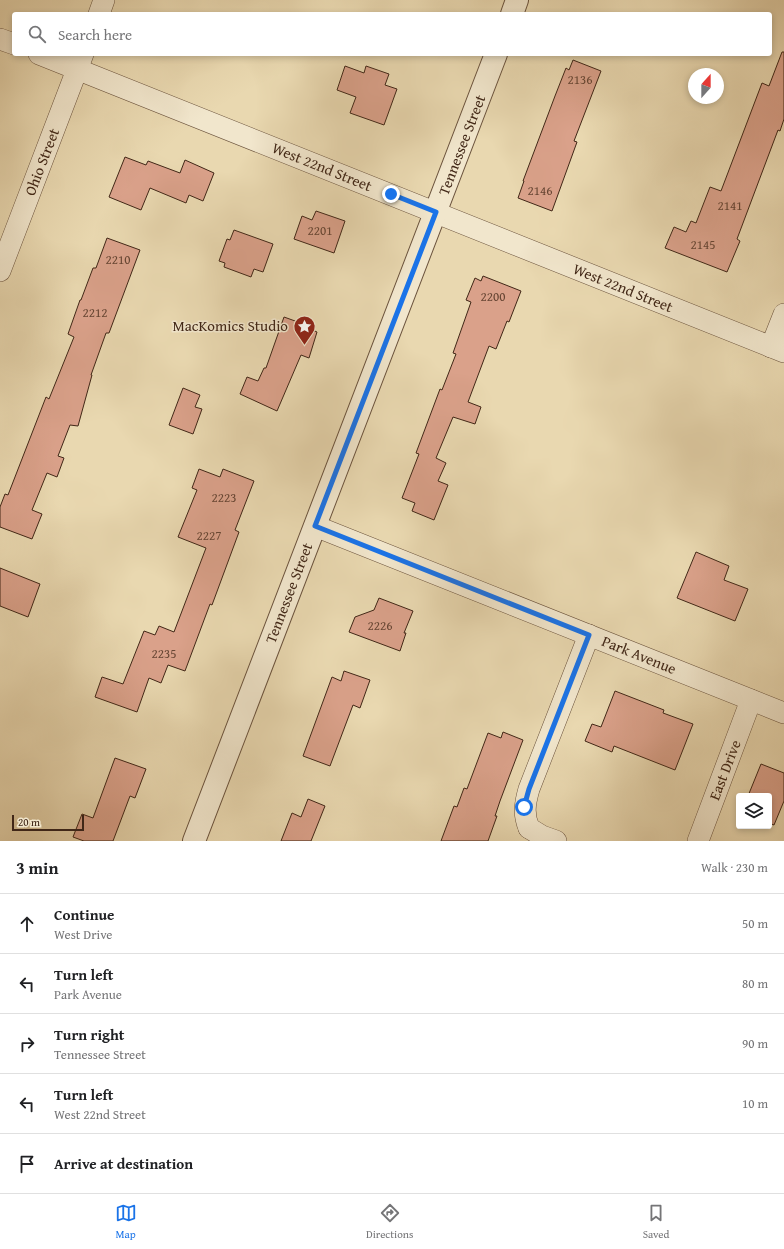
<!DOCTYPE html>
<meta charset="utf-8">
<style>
body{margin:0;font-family:"Gentium Book Plus",serif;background:#f2f2f2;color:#202124}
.controls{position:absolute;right:12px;bottom:12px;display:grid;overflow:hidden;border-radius:4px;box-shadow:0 2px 6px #0003}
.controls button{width:36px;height:36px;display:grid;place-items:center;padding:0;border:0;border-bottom:1px solid #e0e0e0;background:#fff;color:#202124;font:20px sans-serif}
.compass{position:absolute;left:688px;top:68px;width:36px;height:36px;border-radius:50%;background:#fff;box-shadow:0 2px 6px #0003;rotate:21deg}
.scale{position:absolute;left:12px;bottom:10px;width:72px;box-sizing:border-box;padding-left:4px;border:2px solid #412717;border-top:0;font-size:11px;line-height:14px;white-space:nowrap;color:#412717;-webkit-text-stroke:3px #f1e6cc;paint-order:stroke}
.stop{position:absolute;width:12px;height:12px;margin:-9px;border:3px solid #1a73e8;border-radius:50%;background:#fff}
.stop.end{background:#1a73e8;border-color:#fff;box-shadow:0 1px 4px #0008}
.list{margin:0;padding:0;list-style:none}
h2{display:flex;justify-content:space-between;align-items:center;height:52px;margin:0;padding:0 16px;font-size:17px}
h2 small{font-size:13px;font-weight:400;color:#757577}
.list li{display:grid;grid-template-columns:26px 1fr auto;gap:12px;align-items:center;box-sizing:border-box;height:60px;padding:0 16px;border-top:1px solid #e0e0e0}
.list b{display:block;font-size:15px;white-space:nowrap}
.list p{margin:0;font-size:13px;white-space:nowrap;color:#757577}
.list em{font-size:13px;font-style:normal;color:#757577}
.icon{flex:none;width:22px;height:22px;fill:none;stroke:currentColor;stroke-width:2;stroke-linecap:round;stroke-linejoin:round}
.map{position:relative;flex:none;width:784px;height:841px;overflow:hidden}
.search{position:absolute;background:#fff;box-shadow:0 2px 6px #0003;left:12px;right:12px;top:12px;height:44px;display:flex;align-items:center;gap:10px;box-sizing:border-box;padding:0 14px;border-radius:4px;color:#757577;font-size:15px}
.sheet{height:352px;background:#fff}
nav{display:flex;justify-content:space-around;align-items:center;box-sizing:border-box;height:56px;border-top:1px solid #e0e0e0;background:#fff;font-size:11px;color:#757577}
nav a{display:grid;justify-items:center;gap:2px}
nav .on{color:#1a73e8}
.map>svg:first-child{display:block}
</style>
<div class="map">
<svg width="784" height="841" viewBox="0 0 784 841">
<rect width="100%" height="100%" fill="#e9d8b0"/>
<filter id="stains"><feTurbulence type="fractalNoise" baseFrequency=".005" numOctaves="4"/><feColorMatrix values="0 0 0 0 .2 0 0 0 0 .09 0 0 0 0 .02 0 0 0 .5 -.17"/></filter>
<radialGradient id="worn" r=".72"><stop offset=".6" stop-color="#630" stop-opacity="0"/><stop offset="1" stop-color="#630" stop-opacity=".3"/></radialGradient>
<g fill="#daa18a" stroke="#412717">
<polygon points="782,52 784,52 784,119 780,131 778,130 737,239 740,241 727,272 665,248 674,227 686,232 691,221 696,223 710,187 721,191 762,83 769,86"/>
<polygon points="573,60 601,71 574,141 577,142 552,211 518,198 524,181 523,181 555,96 566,68 569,70"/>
<polygon points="345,66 364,73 366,66 389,74 385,85 397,89 384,125 350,113 356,97 337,90"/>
<polygon points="125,157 146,165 148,161 180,173 185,160 214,173 203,201 189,195 186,203 150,188 141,210 109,197"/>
<polygon points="316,211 345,221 334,253 294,239 302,216 312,220"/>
<polygon points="234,230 273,244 263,272 254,269 251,277 224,267 225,263 219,261 227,239 230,240"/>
<polygon points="107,238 140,250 109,333 106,333 91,375 92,375 78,426 70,425 58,456 64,458 57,477 47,473 32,510 42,514 32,539 0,527 0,507 5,494 8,495 46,397 49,399 74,337 68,334 80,300 81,300 93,268 96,268"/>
<polygon points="483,276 521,291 509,322 507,321 496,349 489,346 468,402 481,407 475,424 453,417 436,458 446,463 438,481 448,485 434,520 412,511 415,503 402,498 419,454 416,453 440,389 442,390 456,354 453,353 471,302 466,300 475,278 481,281"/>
<polygon points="284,317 309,326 308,328 317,332 309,358 301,355 277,411 240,394 247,377 258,381 264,368 266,368"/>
<polygon points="183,388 200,395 195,407 202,409 193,434 169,425"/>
<polygon points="199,469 220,477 223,469 254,481 235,530 239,532 212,605 210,604 185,671 168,665 161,683 149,678 137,712 95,697 102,677 123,684 144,631 155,635 159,626 174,632 206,548 178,537 197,490 192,488"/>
<polygon points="696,552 729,566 724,580 748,589 735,621 677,598"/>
<polygon points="0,568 40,584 28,617 0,606"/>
<polygon points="379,598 413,611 404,633 406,633 400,651 349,632 355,617 374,610"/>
<polygon points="344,671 370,680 360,708 353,705 330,766 303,756 332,677 341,681"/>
<polygon points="615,691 664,710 663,713 693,724 675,770 614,746 612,752 585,741 592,724 601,727"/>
<polygon points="503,732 523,740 500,801 495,816 497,816 488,841 441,841 454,806 457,807 464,788 467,789 488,733 501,738"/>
<polygon points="115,758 146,769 135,798 130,796 113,841 84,841 73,837 82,814 93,818"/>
<polygon points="761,764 784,773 784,801 774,825 769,823 769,796 748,796"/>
<polygon points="308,799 325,806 311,841 281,841 292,813 301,817"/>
</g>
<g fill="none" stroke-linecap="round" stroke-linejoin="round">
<defs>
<g id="minor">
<polyline points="99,14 104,0"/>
<polyline points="0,39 14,44"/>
<polyline points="39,54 784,352"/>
<polyline points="0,271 83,54"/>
<polyline points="771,347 784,314"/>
<polyline points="315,526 784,713"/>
<path d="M529,828C523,814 525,803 529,789L589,635"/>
<polyline points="529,828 542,836 556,841"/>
<polyline points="698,841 751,700"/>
</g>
<g id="tertiary">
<polyline points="512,14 517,0"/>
<polyline points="194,841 496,54"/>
</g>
</defs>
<use href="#minor" stroke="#6b533d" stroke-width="22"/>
<use href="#tertiary" stroke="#6b533d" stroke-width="24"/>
<use href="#minor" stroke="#f1e6cc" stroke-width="21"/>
<use href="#tertiary" stroke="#f1e6cc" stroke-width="22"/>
</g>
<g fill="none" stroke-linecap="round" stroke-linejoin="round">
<polyline stroke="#1a73e8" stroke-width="5" points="391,194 436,212 315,526 589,635 529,789 524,807"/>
</g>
<defs>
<symbol id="sight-pin" viewBox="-11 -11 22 30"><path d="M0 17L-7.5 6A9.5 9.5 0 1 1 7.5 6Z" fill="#8f2418" stroke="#f1e6cc"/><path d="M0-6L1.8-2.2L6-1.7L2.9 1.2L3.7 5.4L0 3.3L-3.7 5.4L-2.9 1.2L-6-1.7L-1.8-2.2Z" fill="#fff"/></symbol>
</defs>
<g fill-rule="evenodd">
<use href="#sight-pin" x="292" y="314" width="25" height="34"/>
</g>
<g text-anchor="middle" stroke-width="3" stroke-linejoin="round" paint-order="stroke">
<g font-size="13" fill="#674634">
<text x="580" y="84">2136</text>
<text x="540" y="195">2146</text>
<text x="730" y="210">2141</text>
<text x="320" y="235">2201</text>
<text x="703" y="249">2145</text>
<text x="118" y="264">2210</text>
<text x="493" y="301">2200</text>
<text x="95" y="317">2212</text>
<text x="224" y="502">2223</text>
<text x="209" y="540">2227</text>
<text x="380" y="630">2226</text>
<text x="164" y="658">2235</text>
</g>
<g font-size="15" fill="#412717" stroke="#f1e6cc">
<text transform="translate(462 145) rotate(-69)" y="5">Tennessee Street</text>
<text transform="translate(42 162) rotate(-69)" y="5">Ohio Street</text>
<text transform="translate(322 167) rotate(22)" y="5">West 22nd Street</text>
<text transform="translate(623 288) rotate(22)" y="5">West 22nd Street</text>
<text transform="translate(289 593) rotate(-69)" y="5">Tennessee Street</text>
<text transform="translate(639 655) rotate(22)" y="5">Park Avenue</text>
<text transform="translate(725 770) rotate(-69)" y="5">East Drive</text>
</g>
<g font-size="15" fill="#412717" stroke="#f1e6cc" text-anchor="end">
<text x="288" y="331">MacKomics Studio</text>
</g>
</g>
<rect width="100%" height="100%" filter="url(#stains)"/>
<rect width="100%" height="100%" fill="url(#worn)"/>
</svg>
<div class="controls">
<button><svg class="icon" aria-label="layers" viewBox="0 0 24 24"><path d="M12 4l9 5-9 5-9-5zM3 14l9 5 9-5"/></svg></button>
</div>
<svg class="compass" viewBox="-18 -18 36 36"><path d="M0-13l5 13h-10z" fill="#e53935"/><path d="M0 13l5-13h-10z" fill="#757577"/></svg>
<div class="scale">20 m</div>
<div class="stop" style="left:524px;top:807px"></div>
<div class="stop end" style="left:391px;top:194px"></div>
<div class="search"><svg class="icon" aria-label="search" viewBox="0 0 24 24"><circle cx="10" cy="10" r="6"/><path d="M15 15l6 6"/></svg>Search here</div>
</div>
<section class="sheet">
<h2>3 min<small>Walk · 230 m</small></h2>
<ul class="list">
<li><svg class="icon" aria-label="ahead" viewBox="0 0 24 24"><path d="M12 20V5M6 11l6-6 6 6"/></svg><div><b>Continue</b><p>West Drive</p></div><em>50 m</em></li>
<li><svg class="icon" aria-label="left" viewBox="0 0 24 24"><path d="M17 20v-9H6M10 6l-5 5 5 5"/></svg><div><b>Turn left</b><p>Park Avenue</p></div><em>80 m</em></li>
<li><svg class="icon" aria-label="right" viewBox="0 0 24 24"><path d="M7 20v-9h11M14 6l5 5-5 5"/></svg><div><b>Turn right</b><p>Tennessee Street</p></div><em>90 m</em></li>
<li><svg class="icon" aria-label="left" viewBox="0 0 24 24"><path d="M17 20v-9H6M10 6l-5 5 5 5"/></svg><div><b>Turn left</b><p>West 22nd Street</p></div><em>10 m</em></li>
<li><svg class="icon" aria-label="arrive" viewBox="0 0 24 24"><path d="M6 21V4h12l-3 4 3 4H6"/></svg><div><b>Arrive at destination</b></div></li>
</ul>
</section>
<nav>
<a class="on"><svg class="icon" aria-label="map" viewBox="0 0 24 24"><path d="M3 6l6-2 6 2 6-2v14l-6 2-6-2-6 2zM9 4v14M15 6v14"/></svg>Map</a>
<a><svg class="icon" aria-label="directions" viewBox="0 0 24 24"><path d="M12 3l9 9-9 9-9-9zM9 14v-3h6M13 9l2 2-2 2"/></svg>Directions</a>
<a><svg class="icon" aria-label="saved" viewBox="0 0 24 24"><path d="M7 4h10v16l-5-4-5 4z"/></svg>Saved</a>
</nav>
